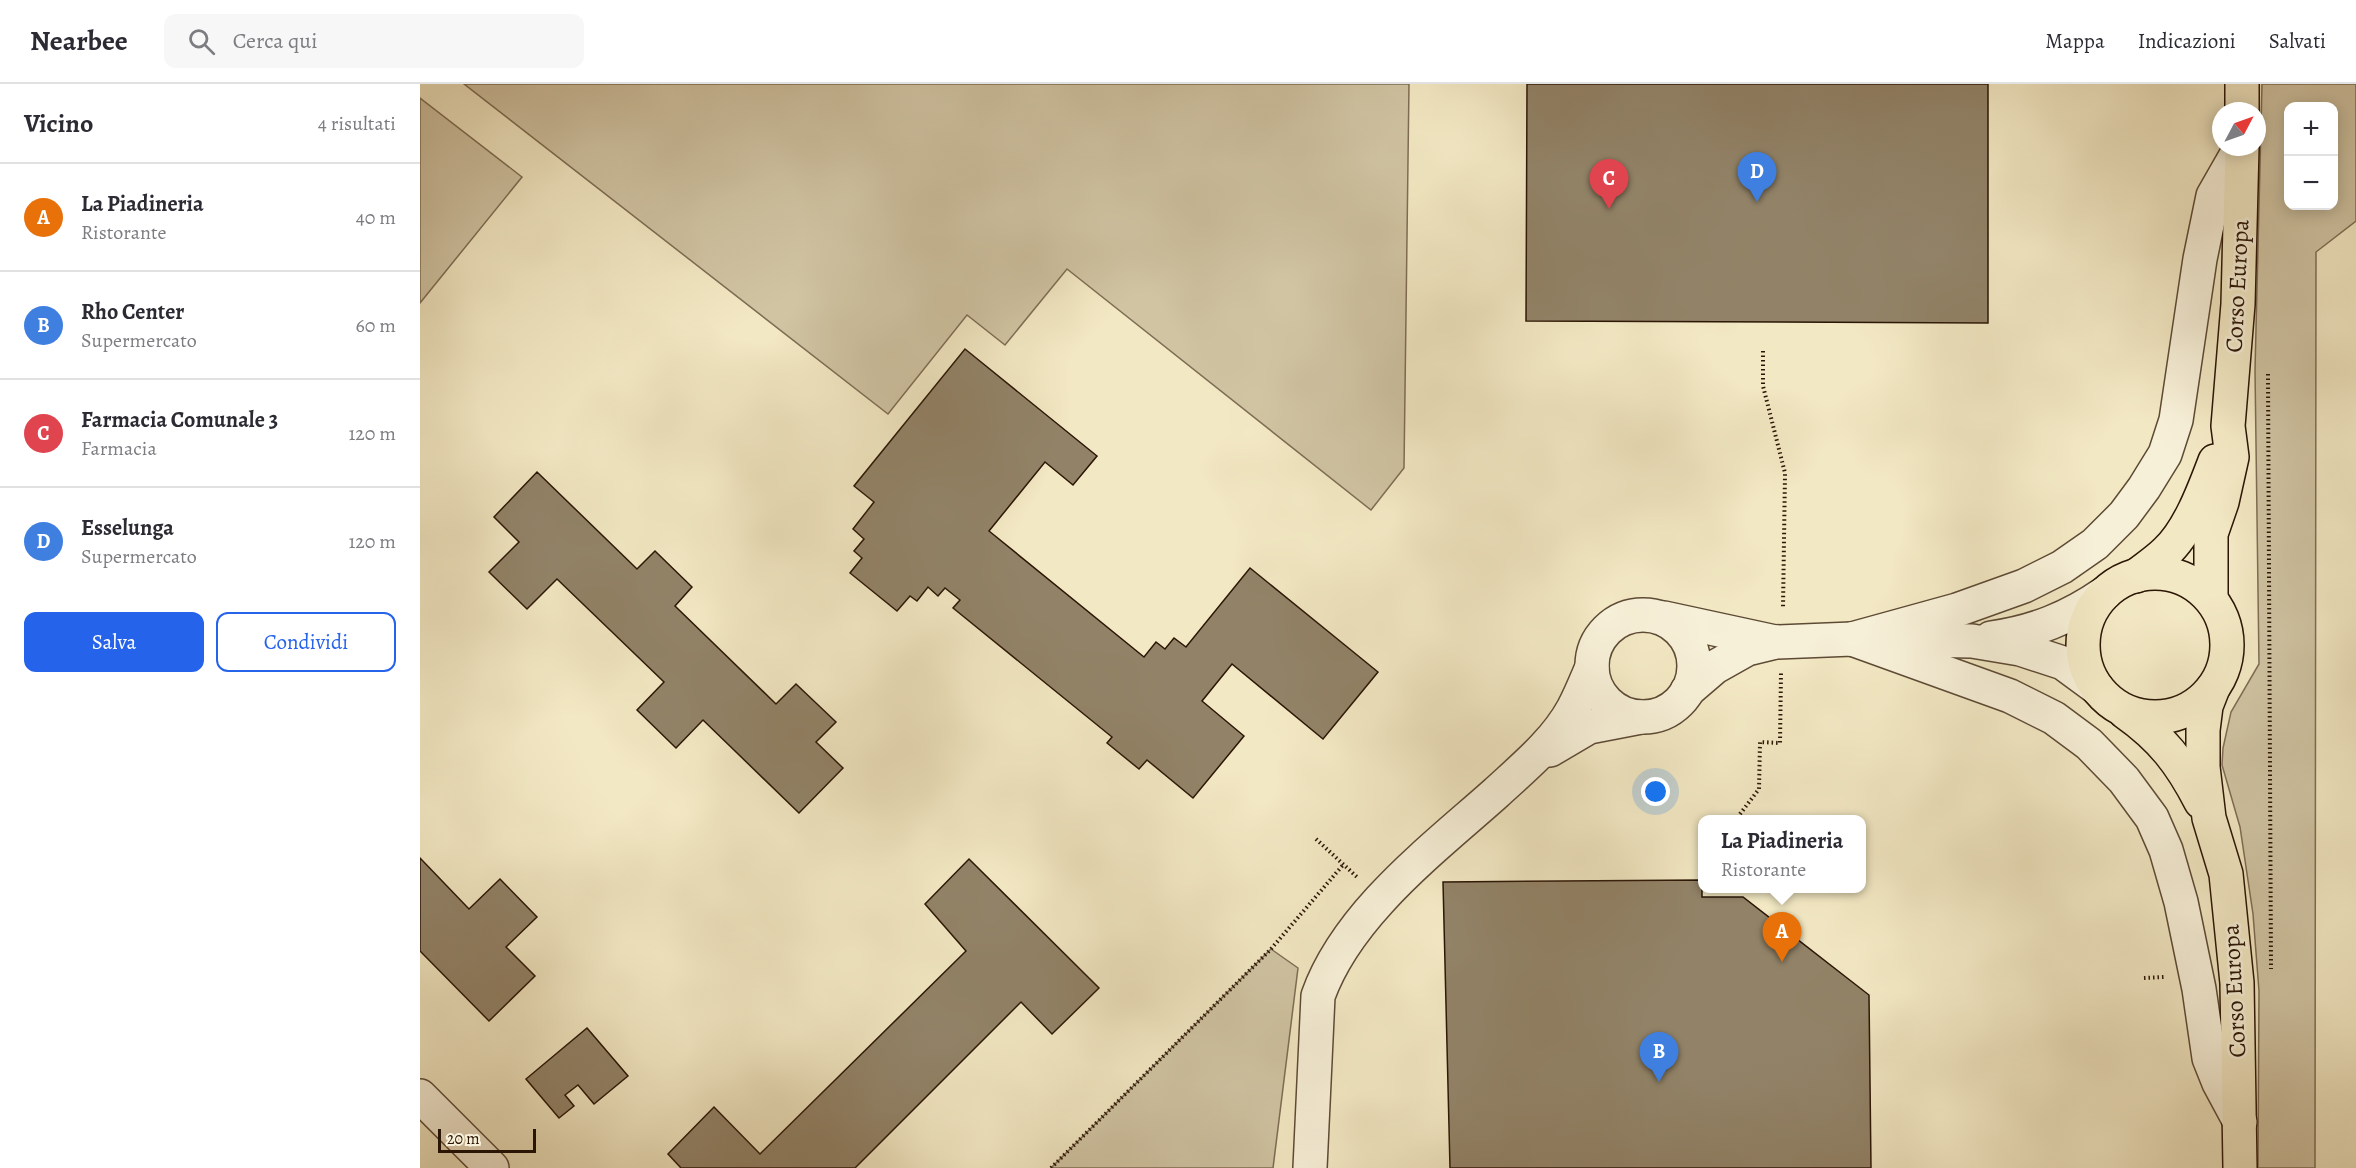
<!DOCTYPE html>
<html lang="it">
<meta charset="utf-8">
<style>
body{margin:0;font-family:Alegreya,serif;background:#f7f7f7;color:#2b2b33}
.controls{position:absolute;right:18px;top:18px;display:grid;overflow:hidden;border-radius:12px;box-shadow:0 3px 15px #0003}
.controls button{width:54px;height:54px;display:grid;place-items:center;padding:0;border:0;border-bottom:2px solid #e1e1e2;background:#fff;color:#2b2b33;font:30px sans-serif}
.compass{position:absolute;left:1792px;top:18px;width:54px;height:54px;border-radius:50%;background:#fff;box-shadow:0 3px 15px #0003;rotate:49deg}
.scale{position:absolute;left:18px;bottom:15px;width:98px;box-sizing:border-box;padding-left:6px;border:3px solid #2b1606;border-top:0;font-size:16px;line-height:21px;white-space:nowrap;color:#2b1606;-webkit-text-stroke:4px #f7f0d8;paint-order:stroke}
.you{position:absolute;left:1236px;top:708px;width:21px;height:21px;margin:-15px;border:4px solid #fff;border-radius:50%;background:#1a73e8;box-shadow:0 0 0 9px #1a73e833}
.badge{display:grid;place-items:center;width:39px;height:39px;border-radius:50%;background:#2563eb;color:#fff;font-size:20px;font-weight:700}
.pin{position:absolute;translate:-50% -50px;filter:drop-shadow(0 2px 3px #0008)}
.pin::after{content:'';position:absolute;top:32px;width:21px;height:18px;background:inherit;clip-path:polygon(0 0,100% 0,50% 100%)}
.popup{position:absolute;left:1278px;top:731px;width:168px;height:78px;box-sizing:border-box;display:grid;place-content:center;border-radius:12px;background:#fff;filter:drop-shadow(0 2px 4px #0005);font-size:20px;white-space:nowrap;color:#7c7c81}
.popup b{font-size:22px;color:#2b2b33}
.popup::after{content:'';position:absolute;left:50%;top:100%;margin-left:-12px;border:12px solid transparent;border-top-color:#fff}
.list{margin:0;padding:0;list-style:none}
h2{display:flex;justify-content:space-between;align-items:center;height:78px;margin:0;padding:0 24px;font-size:26px}
h2 small{font-size:20px;font-weight:400;color:#7c7c81}
.list li{display:grid;grid-template-columns:39px 1fr auto;gap:18px;align-items:center;box-sizing:border-box;height:108px;padding:0 24px;border-top:2px solid #e1e1e2}
.list b{display:block;font-size:22px;white-space:nowrap}
.list p{margin:0;font-size:20px;white-space:nowrap;color:#7c7c81}
.list em{font-size:20px;font-style:normal;color:#7c7c81}
.actions{display:flex;gap:12px;padding:18px 24px}
.actions a{flex:1;padding:14px 0;border:2px solid #2563eb;border-radius:12px;text-align:center;font-size:21px;color:#2563eb}
.actions .main{background:#2563eb;color:#fff}
.icon{flex:none;width:33px;height:33px;fill:none;stroke:currentColor;stroke-width:2;stroke-linecap:round;stroke-linejoin:round}
.map{position:relative;flex:none;width:1936px;height:1084px;overflow:hidden}
header{display:flex;align-items:center;gap:36px;box-sizing:border-box;height:84px;padding:0 30px;background:#fff;border-bottom:2px solid #e1e1e2}
header strong{font-size:28px}
nav{display:flex;gap:33px;margin-inline-start:auto;font-size:21px}
.search{width:420px;height:54px;background:#f7f7f7;display:flex;align-items:center;gap:15px;box-sizing:border-box;padding:0 21px;border-radius:12px;color:#7c7c81;font-size:22px}
main{display:flex}
aside{flex:1;background:#fff}
.map>svg:first-child{display:block}
</style>
<header>
<strong>Nearbee</strong>
<div class="search"><svg class="icon" aria-label="search" viewBox="0 0 24 24"><circle cx="10" cy="10" r="6"/><path d="M15 15l6 6"/></svg>Cerca qui</div>
<nav><a>Mappa</a><a>Indicazioni</a><a>Salvati</a></nav>
</header>
<main>
<aside>
<h2>Vicino<small>4 risultati</small></h2>
<ul class="list">
<li><span class="badge" style="background:#e8710a">A</span><div><b>La Piadineria</b><p>Ristorante</p></div><em>40 m</em></li>
<li><span class="badge" style="background:#3f7fe0">B</span><div><b>Rho Center</b><p>Supermercato</p></div><em>60 m</em></li>
<li><span class="badge" style="background:#e0444e">C</span><div><b>Farmacia Comunale 3</b><p>Farmacia</p></div><em>120 m</em></li>
<li><span class="badge" style="background:#3f7fe0">D</span><div><b>Esselunga</b><p>Supermercato</p></div><em>120 m</em></li>
</ul>
<div class="actions"><a class="main">Salva</a><a>Condividi</a></div>
</aside>
<div class="map">
<svg width="1936" height="1084" viewBox="0 0 1936 1084">
<rect width="100%" height="100%" fill="#f2e8c3"/>
<filter id="stains"><feTurbulence type="fractalNoise" baseFrequency=".00333" numOctaves="4"/><feColorMatrix values="0 0 0 0 .2 0 0 0 0 .09 0 0 0 0 .02 0 0 0 .5 -.17"/></filter>
<radialGradient id="worn" r=".72"><stop offset=".6" stop-color="#630" stop-opacity="0"/><stop offset="1" stop-color="#630" stop-opacity=".3"/></radialGradient>
<g fill="#d0c4a3" stroke="#7e6d54" stroke-width="1.5" fill-rule="evenodd">
<polygon points="44,0 989,0 984,384 951,426 647,185 585,261 547,231 468,330"/>
<path d="M1842,0H1936V137L1896,168L1895,1084H1838L1839,907L1833,830L1820,743L1802,681L1803,664L1811,628L1839,580L1835,286ZM1914,22V122H1868V22Z"/>
<polygon points="0,14 102,93 0,219"/>
<polygon points="851,865 878,884 853,1084 631,1084"/>
</g>
<g fill="#928368" stroke="#2b1606" stroke-width="1.5">
<polygon points="1107,0 1568,0 1568,239 1106,237"/>
<polygon points="545,265 677,372 653,401 625,378 569,447 724,573 736,558 745,565 754,554 766,563 830,484 958,588 903,655 812,580 782,617 824,652 773,714 727,676 719,685 687,659 692,653 533,524 540,516 525,504 518,512 508,503 497,517 490,512 477,527 430,489 442,474 434,467 444,455 433,445 454,418 434,402"/>
<polygon points="117,388 217,485 235,467 272,503 255,522 356,620 376,600 416,638 396,658 423,684 379,729 283,636 256,664 217,626 244,598 137,495 107,525 69,488 99,458 74,433"/>
<polygon points="0,774 49,825 80,795 117,833 86,863 115,892 69,937 0,867"/>
<polygon points="549,775 679,904 632,950 601,918 435,1084 261,1084 248,1070 294,1023 340,1070 546,867 505,820"/>
<polygon points="1282,796 1282,813 1323,813 1449,911 1451,1084 1030,1084 1023,798"/>
<polygon points="167,944 208,992 174,1020 158,1001 145,1011 154,1022 139,1034 106,995"/>
</g>
<g fill="none" stroke-linecap="round" stroke-linejoin="round">
<defs>
<g id="minor">
<circle cx="1223" cy="582" r="51"/>
<polyline points="1244,534 1355,558"/>
<path d="M1571,554C1614,548 1649,534 1685,509"/>
<polyline points="1432,555 1537,526 1604,502 1642,483 1675,460 1704,431 1724,404 1745,370 1756,336 1780,175 1793,112 1821,63"/>
<polyline points="1432,555 1590,612 1634,634 1669,660 1704,696 1732,734 1746,766 1761,818 1779,905 1789,974 1799,999 1820,1038"/>
<polyline points="1267,607 1295,583 1327,565 1356,558 1432,555 1552,557 1600,565 1643,579 1677,604"/>
<polyline points="1130,666 1169,643 1221,633"/>
<polyline points="0,1012 72,1084"/>
<path d="M890,1084L898,912C927,830 1012,766 1076,709C1103,684 1135,658 1153,625C1160,612 1166,597 1172,583"/>
</g>
<g id="major">
<polyline points="1822,27 1822,0"/>
<circle cx="1735" cy="561" r="72"/>
<path d="M1716,492C1726,484 1737,477 1746,468C1769,447 1784,406 1795,377"/>
<polyline points="1791,515 1791,450 1802,418 1812,373 1808,342 1818,220 1822,63"/>
<polyline points="1793,604 1786,622 1783,646 1783,683 1789,734 1806,790 1817,899 1820,1084"/>
<path d="M1705,628C1742,654 1761,679 1781,718"/>
</g>
</defs>
<use href="#minor" stroke="#5d4a35" stroke-width="36"/>
<use href="#major" stroke="#2b1606" stroke-width="36"/>
<g stroke="#2b1606" stroke-width="4" stroke-dasharray="1.5 3" stroke-linecap="butt">
<polyline points="1343,267 1343,302 1365,389 1363,524"/>
<polyline points="1848,290 1851,885"/>
<polyline points="1320,730 1339,705 1340,658 1360,659 1361,589"/>
<polyline points="896,755 937,793"/>
<polyline points="1724,894 1744,893"/>
<polyline points="631,1084 851,865 923,781"/>
</g>
<use href="#minor" stroke="#f7f0d8" stroke-width="33"/>
<use href="#major" stroke="#f2e8c3" stroke-width="33"/>
</g>
<g text-anchor="middle" stroke-width="5" stroke-linejoin="round" paint-order="stroke">
<g font-size="24" fill="#2b1606" stroke="#f7f0d8">
<text transform="translate(1817 202) rotate(-87)" y="8">Corso Europa</text>
<text transform="translate(1814 907) rotate(-93)" y="8">Corso Europa</text>
</g>
</g>
<rect width="100%" height="100%" filter="url(#stains)"/>
<rect width="100%" height="100%" fill="url(#worn)"/>
</svg>
<div class="controls">
<button>+</button>
<button>−</button>
</div>
<svg class="compass" viewBox="-18 -18 36 36"><path d="M0-13l5 13h-10z" fill="#e53935"/><path d="M0 13l5-13h-10z" fill="#7c7c81"/></svg>
<div class="scale">20 m</div>
<div class="you"></div>
<div class="pin badge" style="left:1362px;top:878px;background:#e8710a">A</div>
<div class="popup"><b>La Piadineria</b>Ristorante</div>
<div class="pin badge" style="left:1239px;top:998px;background:#3f7fe0">B</div>
<div class="pin badge" style="left:1189px;top:125px;background:#e0444e">C</div>
<div class="pin badge" style="left:1337px;top:118px;background:#3f7fe0">D</div>
</div>
</main>
